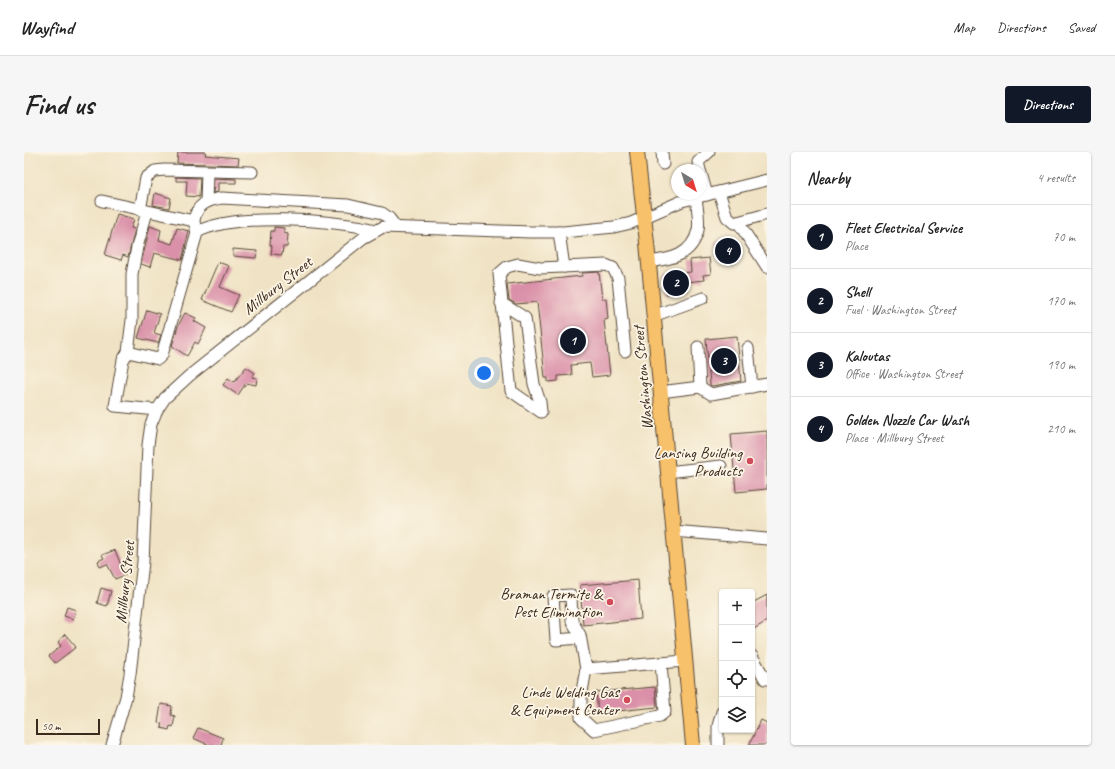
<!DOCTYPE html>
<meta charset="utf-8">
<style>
body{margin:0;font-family:Caveat,sans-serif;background:#f6f6f6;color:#222}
.controls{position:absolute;right:12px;bottom:12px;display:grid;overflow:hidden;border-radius:4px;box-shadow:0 1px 3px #0004}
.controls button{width:36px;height:36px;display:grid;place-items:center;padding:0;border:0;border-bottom:1px solid #e0e0e0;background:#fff;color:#222;font:20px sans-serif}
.compass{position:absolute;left:647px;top:12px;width:36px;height:36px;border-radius:50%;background:#fff;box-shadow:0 1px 3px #0004;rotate:142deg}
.scale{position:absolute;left:12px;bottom:10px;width:64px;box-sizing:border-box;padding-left:4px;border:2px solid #3b2a1e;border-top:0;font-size:11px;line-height:14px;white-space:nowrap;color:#3b2a1e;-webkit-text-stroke:3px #fcf5e5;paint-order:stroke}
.you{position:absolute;left:460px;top:221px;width:14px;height:14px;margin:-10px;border:3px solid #fff;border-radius:50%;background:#1a73e8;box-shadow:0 0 0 6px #1a73e833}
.badge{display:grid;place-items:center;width:26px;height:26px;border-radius:50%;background:#111827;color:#fff;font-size:13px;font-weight:700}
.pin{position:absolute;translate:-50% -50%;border:2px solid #fff;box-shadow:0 1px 4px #0006}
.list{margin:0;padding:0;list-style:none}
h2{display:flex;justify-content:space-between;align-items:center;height:52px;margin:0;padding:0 16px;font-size:17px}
h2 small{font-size:13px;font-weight:400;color:#767676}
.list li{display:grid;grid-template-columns:26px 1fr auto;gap:12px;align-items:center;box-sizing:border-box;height:64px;padding:0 16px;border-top:1px solid #e0e0e0}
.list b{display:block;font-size:15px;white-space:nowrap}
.list p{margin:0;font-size:13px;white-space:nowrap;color:#767676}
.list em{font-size:13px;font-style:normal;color:#767676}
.icon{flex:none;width:22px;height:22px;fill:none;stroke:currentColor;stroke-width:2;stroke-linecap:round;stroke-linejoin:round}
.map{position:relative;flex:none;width:743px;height:593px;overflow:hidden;border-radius:4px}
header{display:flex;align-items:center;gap:24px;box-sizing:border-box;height:56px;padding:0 20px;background:#fff;border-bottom:1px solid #e0e0e0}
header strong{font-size:19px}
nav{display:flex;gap:22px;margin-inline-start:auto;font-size:14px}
.intro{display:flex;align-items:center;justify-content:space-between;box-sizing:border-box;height:96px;padding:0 24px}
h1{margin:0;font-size:28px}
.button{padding:10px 18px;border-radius:4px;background:#111827;color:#fff;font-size:14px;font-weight:700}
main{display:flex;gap:24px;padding:0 24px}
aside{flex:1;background:#fff;border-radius:4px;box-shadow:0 1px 3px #0004}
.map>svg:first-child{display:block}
</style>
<header>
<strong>Wayfind</strong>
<nav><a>Map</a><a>Directions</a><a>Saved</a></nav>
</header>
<div class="intro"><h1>Find us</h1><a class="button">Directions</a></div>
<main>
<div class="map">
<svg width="743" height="593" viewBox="0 0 743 593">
<rect width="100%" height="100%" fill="#fcf5e5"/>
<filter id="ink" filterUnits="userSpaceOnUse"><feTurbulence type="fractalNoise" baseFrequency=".025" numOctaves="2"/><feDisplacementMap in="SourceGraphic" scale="8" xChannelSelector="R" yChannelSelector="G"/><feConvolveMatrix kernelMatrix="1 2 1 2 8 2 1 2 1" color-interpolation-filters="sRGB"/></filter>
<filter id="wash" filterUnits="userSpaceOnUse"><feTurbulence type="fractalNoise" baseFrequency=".012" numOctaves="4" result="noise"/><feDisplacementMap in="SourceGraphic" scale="16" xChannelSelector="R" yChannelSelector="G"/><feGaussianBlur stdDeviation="0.9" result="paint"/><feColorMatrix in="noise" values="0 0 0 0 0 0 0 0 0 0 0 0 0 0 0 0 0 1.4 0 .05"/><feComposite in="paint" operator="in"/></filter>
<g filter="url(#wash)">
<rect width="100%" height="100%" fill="#f0e3c5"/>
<g id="blocks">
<g fill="#da90a9">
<polygon points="154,0 182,0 181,3 215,6 214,13 153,11"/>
<polygon points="152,25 176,26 175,45 162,44 163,29 152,29"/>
<polygon points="190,26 212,27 212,31 194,31 194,40 189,41"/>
<polygon points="131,41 147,46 145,56 129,53"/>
<polygon points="93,62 110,67 107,76 111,77 104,105 99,103 97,108 81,103"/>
<polygon points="126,74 137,78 135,88 148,92 153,76 165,79 158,108 130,101 126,115 117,112"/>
<polygon points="250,75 260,76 260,81 264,82 263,95 259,95 258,103 247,102 248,94 246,93 247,79 250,79"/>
<polygon points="699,86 714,108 708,112 699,98 696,100 690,92"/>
<polygon points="209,97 233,99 232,106 209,104"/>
<polygon points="685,106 687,122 679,123 680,128 662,130 663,139 643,142 640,123 667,120 666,108"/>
<polygon points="194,110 205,114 196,135 215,143 207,160 178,148"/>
<polygon points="575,120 578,147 582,146 584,167 580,168 586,223 568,225 566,211 547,213 548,223 534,224 534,229 524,230 524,226 521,226 513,150 492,152 485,148 483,132 558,124 558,121"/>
<polygon points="123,158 136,162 130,181 137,183 134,191 114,186"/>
<polygon points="161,161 172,166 170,169 182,176 174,192 171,190 163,204 148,194 154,174"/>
<polygon points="713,184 717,229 688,234 686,233 682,187"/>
<polygon points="222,215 231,221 228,225 233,226 232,233 222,231 214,243 199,233 204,226 210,230"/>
<polygon points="743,279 743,337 712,340 707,282"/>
<polygon points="91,398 101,423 91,427 83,412 76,415 74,409 80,406 78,403"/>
<polygon points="614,428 617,467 559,473 556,433"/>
<polygon points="77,436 87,439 83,454 73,451"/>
<polygon points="743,443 743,469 728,478 728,451"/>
<polygon points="43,455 52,458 49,467 40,464"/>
<polygon points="41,482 52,495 31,511 25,504 37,494 34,490"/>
<polygon points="631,535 633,555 574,561 572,540"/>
<polygon points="137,552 148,554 147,563 151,564 149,575 146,574 145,578 137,576 138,572 134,571"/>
<polygon points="737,568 743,571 743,593 725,593"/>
<polygon points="174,576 199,586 197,593 185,593 169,586"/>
</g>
</g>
</g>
<g filter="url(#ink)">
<use href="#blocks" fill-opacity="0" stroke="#564637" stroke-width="1"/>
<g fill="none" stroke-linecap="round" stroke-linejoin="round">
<defs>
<g id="minor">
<polyline points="638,0 639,12"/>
<polyline points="676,18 674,10 685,0"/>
<polyline points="677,21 683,43"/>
<polyline points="695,40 703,65 710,71 743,62"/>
<path d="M78,49L170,69C172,53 183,48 198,46L324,53L358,61L365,66L371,74"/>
<polyline points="182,50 183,20"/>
<polyline points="116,58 122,26 131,19 140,18 228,20"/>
<polyline points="123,60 113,95 108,122 108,168 104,200 99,208 91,254 133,258"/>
<polyline points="714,70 743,115"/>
<path d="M173,80C213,60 309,68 353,78"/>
<polyline points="535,80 540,115"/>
<path d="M625,110C647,107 668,104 674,78C676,69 673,55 672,46"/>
<polyline points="477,151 501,166 510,232 516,250 517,260 487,239 475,122 483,115 494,112 516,116 582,113 589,116 594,126 601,199"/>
<polyline points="629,164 679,146"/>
<polyline points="674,195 676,235"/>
<polyline points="724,196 728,235"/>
<polyline points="104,200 134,207 138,203 173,81 171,73"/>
<polyline points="636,240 676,235 687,242 743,232"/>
<polyline points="643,320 697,314"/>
<polyline points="649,379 743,387"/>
<polyline points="556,486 532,488 529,444 547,443 548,469 556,483 562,517 661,509"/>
<polyline points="728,504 741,527 743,527"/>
<polyline points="562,517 557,545 557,566 570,578 636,564 641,560 637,511"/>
<polyline points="88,593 102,545 106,522 119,410 124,293 127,272 133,258 141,246 165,224 339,86 359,75 506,80 539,80 590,75 607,71 658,49 743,28"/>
<polyline points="694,593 694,574 698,560"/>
</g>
<polyline id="major" points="613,0 623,91 669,593"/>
</defs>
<use href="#minor" stroke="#564637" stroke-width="13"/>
<use href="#major" stroke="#564637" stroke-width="16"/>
<use href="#minor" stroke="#fff" stroke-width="11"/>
<use href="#major" stroke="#f7c06b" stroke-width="14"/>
</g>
</g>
<g fill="#d1495b" stroke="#fcf5e5" stroke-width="1.5">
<circle cx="726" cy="309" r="4"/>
<circle cx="586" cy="450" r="4"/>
<circle cx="603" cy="548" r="4"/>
</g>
<g text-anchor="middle" stroke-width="3.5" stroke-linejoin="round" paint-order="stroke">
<g font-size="16" fill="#3b2a1e" stroke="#fcf5e5">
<text transform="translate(253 133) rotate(-38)" y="6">Millbury Street</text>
<text transform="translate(618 226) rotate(-95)" y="6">Washington Street</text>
<text transform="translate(100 430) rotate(-84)" y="6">Millbury Street</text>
</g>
<g font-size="16" fill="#3b2a1e" stroke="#fcf5e5" text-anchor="end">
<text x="718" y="306">Lansing Building<tspan x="718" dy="18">Products</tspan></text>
<text x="578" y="447">Braman Termite &amp;<tspan x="578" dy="18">Pest Elimination</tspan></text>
<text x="595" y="545">Linde Welding Gas<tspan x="595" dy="18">&amp; Equipment Center</tspan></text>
</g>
</g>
</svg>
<div class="controls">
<button>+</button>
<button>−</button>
<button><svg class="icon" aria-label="locate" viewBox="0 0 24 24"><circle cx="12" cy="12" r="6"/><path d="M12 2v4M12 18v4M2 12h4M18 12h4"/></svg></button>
<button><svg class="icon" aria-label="layers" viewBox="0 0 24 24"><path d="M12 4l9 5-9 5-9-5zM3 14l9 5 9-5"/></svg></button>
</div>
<svg class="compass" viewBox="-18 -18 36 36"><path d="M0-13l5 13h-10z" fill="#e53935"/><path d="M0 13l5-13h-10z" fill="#767676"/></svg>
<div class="scale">50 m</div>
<div class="you"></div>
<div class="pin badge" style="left:549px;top:189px">1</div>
<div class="pin badge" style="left:652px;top:131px">2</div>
<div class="pin badge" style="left:700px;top:209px">3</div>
<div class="pin badge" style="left:704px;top:99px">4</div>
</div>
<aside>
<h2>Nearby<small>4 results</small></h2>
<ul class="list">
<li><span class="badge">1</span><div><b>Fleet Electrical Service</b><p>Place</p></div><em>70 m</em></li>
<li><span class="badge">2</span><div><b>Shell</b><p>Fuel · Washington Street</p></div><em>170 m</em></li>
<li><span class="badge">3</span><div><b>Kaloutas</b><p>Office · Washington Street</p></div><em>190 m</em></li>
<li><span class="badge">4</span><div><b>Golden Nozzle Car Wash</b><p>Place · Millbury Street</p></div><em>210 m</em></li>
</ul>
</aside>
</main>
